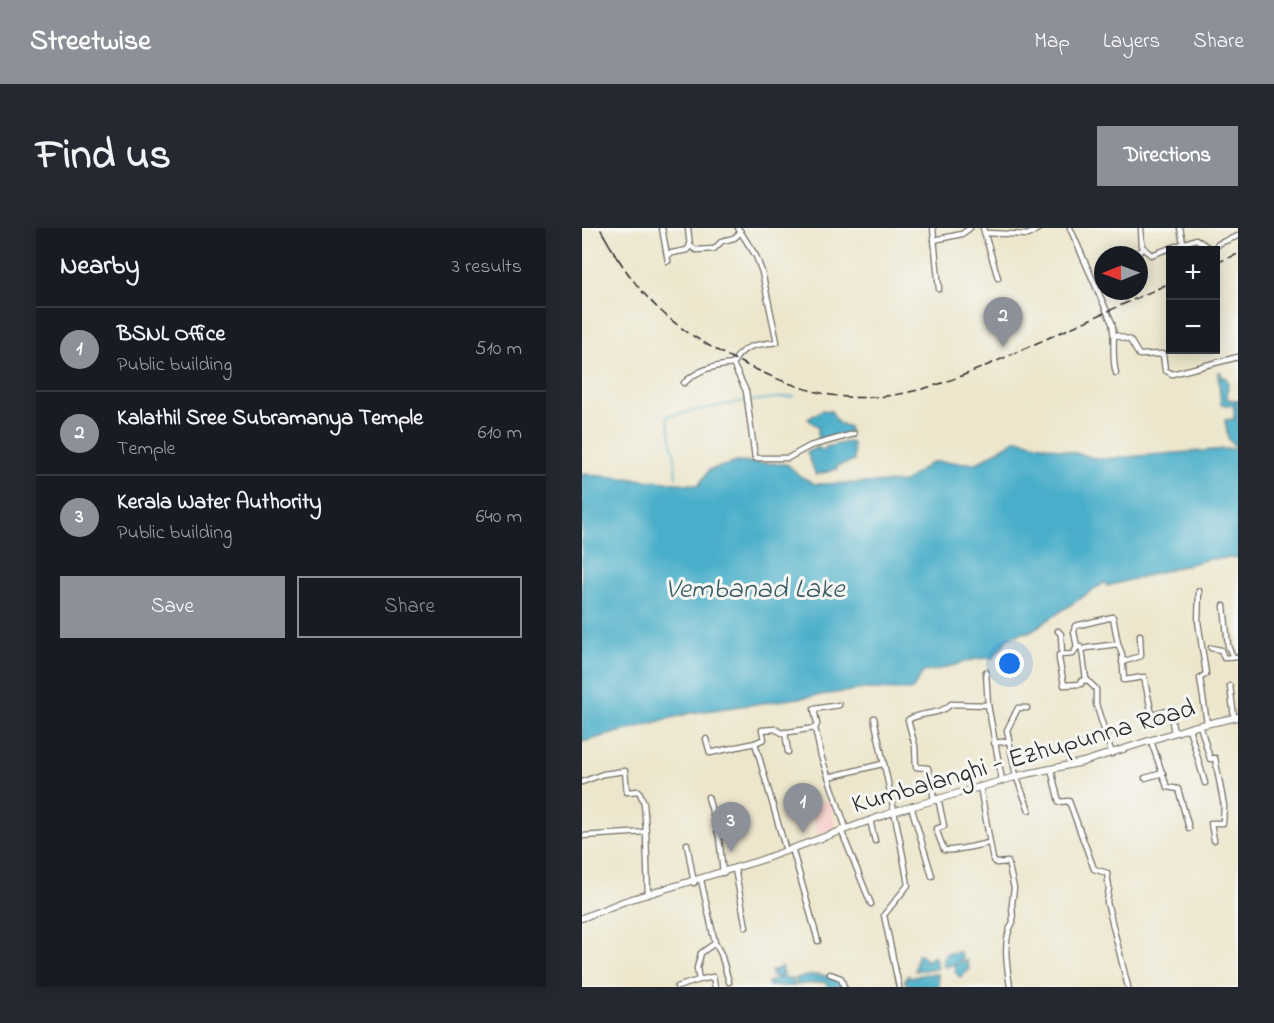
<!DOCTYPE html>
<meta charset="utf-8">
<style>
body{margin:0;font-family:"Indie Flower",sans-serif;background:#242831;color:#f1f3f6}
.controls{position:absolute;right:18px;top:18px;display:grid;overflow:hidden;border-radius:0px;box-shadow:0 3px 15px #0003}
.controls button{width:54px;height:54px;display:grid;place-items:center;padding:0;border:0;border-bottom:2px solid #363941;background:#171b24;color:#f1f3f6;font:30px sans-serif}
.compass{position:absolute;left:512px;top:18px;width:54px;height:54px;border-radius:50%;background:#171b24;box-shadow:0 3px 15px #0003;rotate:269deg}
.you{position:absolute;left:428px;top:436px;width:21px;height:21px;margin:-15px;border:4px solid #fff;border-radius:50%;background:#1a73e8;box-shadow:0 0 0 9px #1a73e833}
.badge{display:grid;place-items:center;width:39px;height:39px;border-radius:50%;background:#8c9099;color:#fff;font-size:20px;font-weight:700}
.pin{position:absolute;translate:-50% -50px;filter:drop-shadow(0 2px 3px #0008)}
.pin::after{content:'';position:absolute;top:32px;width:21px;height:18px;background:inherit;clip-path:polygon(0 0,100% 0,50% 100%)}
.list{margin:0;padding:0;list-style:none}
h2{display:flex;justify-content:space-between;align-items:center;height:78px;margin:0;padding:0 24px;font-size:26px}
h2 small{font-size:20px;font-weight:400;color:#9ea1a6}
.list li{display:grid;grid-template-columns:39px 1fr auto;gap:18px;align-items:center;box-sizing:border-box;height:84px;padding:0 24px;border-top:2px solid #363941}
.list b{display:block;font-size:22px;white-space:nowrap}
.list p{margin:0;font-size:20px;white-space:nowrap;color:#9ea1a6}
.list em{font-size:20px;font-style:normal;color:#9ea1a6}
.actions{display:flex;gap:12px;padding:18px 24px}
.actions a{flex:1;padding:14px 0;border:2px solid #8c9099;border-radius:0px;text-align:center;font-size:21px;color:#8c9099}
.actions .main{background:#8c9099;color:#fff}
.map{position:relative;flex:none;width:656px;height:759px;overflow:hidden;border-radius:0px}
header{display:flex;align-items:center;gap:36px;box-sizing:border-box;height:84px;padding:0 30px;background:#8c9099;color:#fff}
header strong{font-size:28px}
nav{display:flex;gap:33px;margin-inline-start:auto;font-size:21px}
.intro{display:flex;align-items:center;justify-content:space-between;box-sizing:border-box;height:144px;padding:0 36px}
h1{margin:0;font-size:42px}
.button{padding:15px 27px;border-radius:0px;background:#8c9099;color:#fff;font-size:21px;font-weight:700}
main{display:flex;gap:36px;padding:0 36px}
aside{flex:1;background:#171b24;border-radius:0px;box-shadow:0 3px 15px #0003}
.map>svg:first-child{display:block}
</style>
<header>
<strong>Streetwise</strong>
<nav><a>Map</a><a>Layers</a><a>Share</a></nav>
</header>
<div class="intro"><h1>Find us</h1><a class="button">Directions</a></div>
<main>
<aside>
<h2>Nearby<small>3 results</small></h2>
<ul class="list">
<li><span class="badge">1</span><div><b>BSNL Office</b><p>Public building</p></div><em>510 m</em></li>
<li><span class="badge">2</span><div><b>Kalathil Sree Subramanya Temple</b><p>Temple</p></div><em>610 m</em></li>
<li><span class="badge">3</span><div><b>Kerala Water Authority</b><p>Public building</p></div><em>640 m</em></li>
</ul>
<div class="actions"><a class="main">Save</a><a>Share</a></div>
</aside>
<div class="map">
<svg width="656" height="759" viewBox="0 0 656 759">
<rect width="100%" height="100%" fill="#f6f6f2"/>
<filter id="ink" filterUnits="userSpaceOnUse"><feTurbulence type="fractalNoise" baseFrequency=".0167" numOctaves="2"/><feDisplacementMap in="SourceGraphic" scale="12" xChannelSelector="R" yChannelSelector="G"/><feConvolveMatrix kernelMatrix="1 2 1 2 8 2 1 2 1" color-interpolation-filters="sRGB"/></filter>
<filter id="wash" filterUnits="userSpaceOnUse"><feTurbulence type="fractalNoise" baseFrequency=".008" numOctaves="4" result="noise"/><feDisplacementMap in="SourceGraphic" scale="24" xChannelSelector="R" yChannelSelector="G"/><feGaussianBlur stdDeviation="1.35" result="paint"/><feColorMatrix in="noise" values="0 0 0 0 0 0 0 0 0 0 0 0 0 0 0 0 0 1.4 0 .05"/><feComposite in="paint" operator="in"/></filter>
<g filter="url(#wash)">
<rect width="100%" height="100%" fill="#ede6cc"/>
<polygon fill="#f7d0cb" points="247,572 254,600 236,607 228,577"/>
<g fill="#4aaec9" stroke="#3a6c7a" stroke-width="1.5">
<polygon points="639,144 640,150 643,149 646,153 645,171 656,173 656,217 651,217 646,210 643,192 652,191 652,178 639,176 636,145"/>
<polygon points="240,182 249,183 256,195 267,199 268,204 236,212 236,199 226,191"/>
<path d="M435,211L518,231L656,220V330L627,331L525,358L523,354L449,403L427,409L411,430C386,429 366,442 341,444L330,462L283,461L108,485L0,514V246L117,257L127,242L155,234L205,236L218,248L233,256L322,254L350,234L395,235Z"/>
<polygon points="266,214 271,215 272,233 255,238 255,241 234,247 225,224 236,219 241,223 244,219"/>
<polygon points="378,724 381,731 376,733 379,735 385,732 387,742 378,749 373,744 374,736 362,739 361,730 365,725"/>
<polygon points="335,727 340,727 344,733 352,728 356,740 333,743"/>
<polygon points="200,739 199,743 203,746 199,749 211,751 213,758 187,758 186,754 198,749 189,748 191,744 188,744"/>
<polygon points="343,746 356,746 357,759 328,759 322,753 326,747 328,750"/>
<path d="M232,747C244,748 256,746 261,759H246L243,754L215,757L214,750Z"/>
</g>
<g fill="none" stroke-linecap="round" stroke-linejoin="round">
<g stroke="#4aaec9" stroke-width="1.5">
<polyline points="168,173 212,168"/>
<polyline points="94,249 93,230 85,188 163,173"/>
</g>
</g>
</g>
<g filter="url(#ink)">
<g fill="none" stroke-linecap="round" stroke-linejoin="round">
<defs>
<g id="minor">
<polyline points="80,0 86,33"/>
<polyline points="106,0 108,18 114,22 132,21 140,13 152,10 159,4"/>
<polyline points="351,0 357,61"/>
<polyline points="401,0 416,50"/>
<path d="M488,0L530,95C534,112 529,127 534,145"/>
<polyline points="559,0 560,18 569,27 614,11 630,22 638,15 656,8"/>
<polyline points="598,0 601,14"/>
<polyline points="403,5 446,7 457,0"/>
<polyline points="352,12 380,6 388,0"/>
<polyline points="85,26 105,22 108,18"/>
<polyline points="551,27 562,21"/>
<polyline points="533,107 548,112 557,127 581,126 583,142 590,146 656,129"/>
<polyline points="151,136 164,163 173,230 206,230 228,218 272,206"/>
<path d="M102,155C117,141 131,138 151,136C160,116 175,117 195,114L180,44L174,28L156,0"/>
<polyline points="617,363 616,393 624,446 618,450 625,495"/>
<polyline points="642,378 646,418 651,429"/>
<polyline points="476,403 479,406 480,427"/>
<polyline points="495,419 492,404 493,398 531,389 536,416"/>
<polyline points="629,420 639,422 642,430 656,429"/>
<polyline points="500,423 499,419 495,419 491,426 477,427 477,431 482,457 499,456 499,453 505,452"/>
<polyline points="540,434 559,428 558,407"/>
<polyline points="404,444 406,477"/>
<polyline points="648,458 652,489"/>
<polyline points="445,480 436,480 425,502 434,548 447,582"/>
<path d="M292,490C304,546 317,601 326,657L302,687L317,759"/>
<polyline points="618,497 628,531 633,530 642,578 641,595 629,595 632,612"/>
<polyline points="233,500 235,496 232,481 257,477"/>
<polyline points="607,500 623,555"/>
<polyline points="203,504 206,524"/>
<polyline points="124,511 128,525 173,515"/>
<polyline points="569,513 585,559 596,561 607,600"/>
<polyline points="412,515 427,513"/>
<polyline points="530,526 514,476 514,461 504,451 500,422 505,420 536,416 540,426 542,452 562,449 570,487 588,482 592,505"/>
<polyline points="469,541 477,574 487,573 512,641 525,645 527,660 525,674 546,759"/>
<polyline points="247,549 300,536"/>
<polyline points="563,550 581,545"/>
<polyline points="0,554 21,546 43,543 45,564 57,563 62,575 64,604"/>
<path d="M398,558L411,632L414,635L426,634L432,660L430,676L431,694C420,712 425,738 428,759"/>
<polyline points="126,569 137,609 141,645"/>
<path d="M356,570L362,598L354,601L362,622C370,624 396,617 407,615"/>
<path d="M352,571L346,540L334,539L333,518L326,492C340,483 358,488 369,476L406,477L420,552"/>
<polyline points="329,578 350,648"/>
<polyline points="288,592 293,613"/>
<polyline points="259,602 289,676"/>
<polyline points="0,608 64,604 66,667"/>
<polyline points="105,616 112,655"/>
<polyline points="210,620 236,713"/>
<polyline points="204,623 173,515 182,511 180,502 193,501 200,505 233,500 239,528 264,600"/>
<polyline points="153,641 164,699"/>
<polyline points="133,715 139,726 147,754"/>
<polyline points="248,746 259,750 262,759"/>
<polyline points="117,752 131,749 133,759"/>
<polyline points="95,759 117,752 115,740 119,725 133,715 119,652"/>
</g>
<polyline id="major" points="0,690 43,673 176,633 314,583 440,547 501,534 610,499 656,489"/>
</defs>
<use href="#minor" stroke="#6f6c63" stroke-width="7"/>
<use href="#major" stroke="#6f6c63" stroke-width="8"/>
<use href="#minor" stroke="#fff" stroke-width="4.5"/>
<use href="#major" stroke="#fff" stroke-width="6"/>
<g stroke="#2b2b2b" stroke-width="1.5" stroke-dasharray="9 4.5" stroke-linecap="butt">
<path d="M36,32L19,2C57,70 88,100 158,134C192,150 227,166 265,169C334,174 394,142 455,115C500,95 544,75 588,55"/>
<polyline points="634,35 656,26"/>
</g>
</g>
</g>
<g text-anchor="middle" stroke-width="6" stroke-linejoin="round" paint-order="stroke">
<g font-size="27" fill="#2b2b2b" stroke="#f6f6f2">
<text transform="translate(441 527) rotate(-16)" y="9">Kumbalanghi - Ezhupunna Road</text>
</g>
<g font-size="28" font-style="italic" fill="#365962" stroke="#f6f6f2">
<text x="173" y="369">Vembanad Lake</text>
</g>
</g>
</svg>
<div class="controls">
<button>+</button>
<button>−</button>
</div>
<svg class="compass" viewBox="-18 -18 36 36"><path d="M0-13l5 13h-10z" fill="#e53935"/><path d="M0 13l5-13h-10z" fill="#9ea1a6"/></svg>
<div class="you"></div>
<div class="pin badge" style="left:221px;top:605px">1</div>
<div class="pin badge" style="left:421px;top:119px">2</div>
<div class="pin badge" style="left:149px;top:624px">3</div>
</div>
</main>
